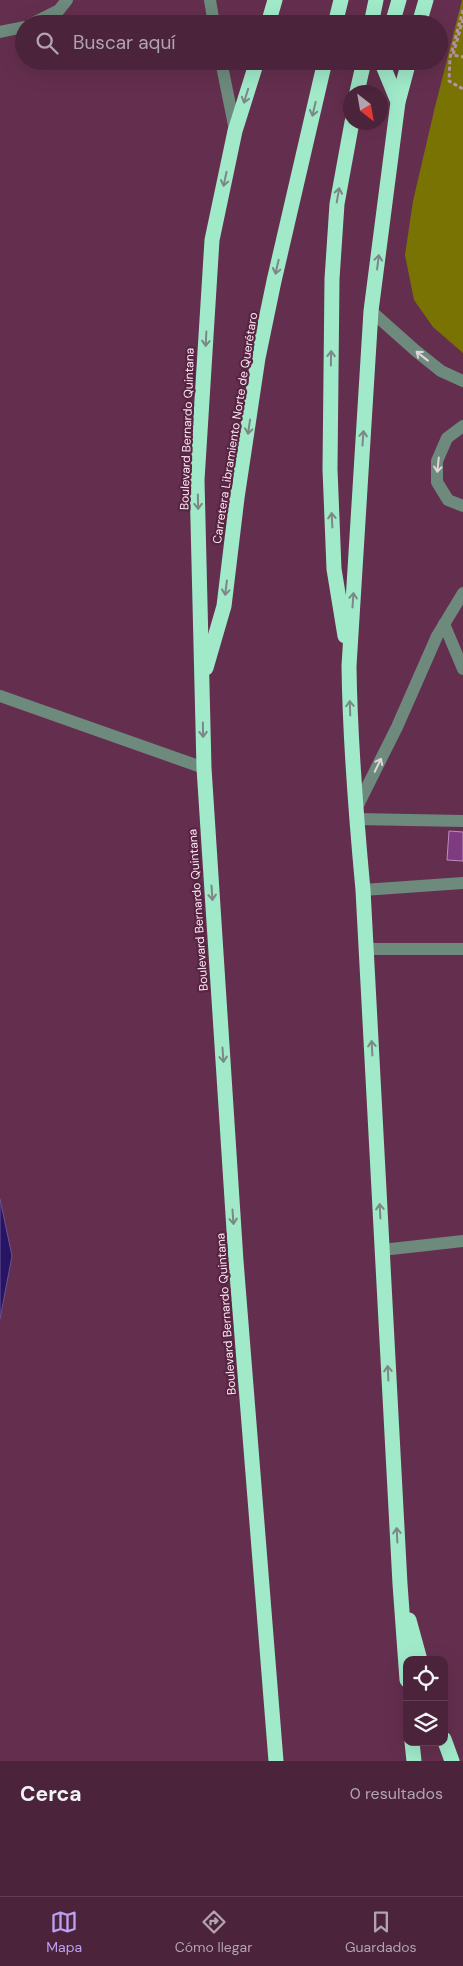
<!DOCTYPE html>
<html lang="es">
<meta charset="utf-8">
<style>
body{margin:0;font-family:"DM Sans",sans-serif;background:#552f45;color:#f1f3f6}
.controls{position:absolute;right:15px;bottom:15px;display:grid;overflow:hidden;border-radius:10px;box-shadow:0 5px 20px #0002}
.controls button{width:45px;height:45px;display:grid;place-items:center;padding:0;border:0;border-bottom:1px solid #624054;background:#4b233a;color:#f1f3f6;font:25px sans-serif}
.compass{position:absolute;left:343px;top:85px;width:45px;height:45px;border-radius:50%;background:#4b233a;box-shadow:0 5px 20px #0002;rotate:149deg}
.list{margin:0;padding:0;list-style:none}
h2{display:flex;justify-content:space-between;align-items:center;height:65px;margin:0;padding:0 20px;font-size:21px}
h2 small{font-size:16px;font-weight:400;color:#b2a4af}
.icon{flex:none;width:28px;height:28px;fill:none;stroke:currentColor;stroke-width:2;stroke-linecap:round;stroke-linejoin:round}
.map{position:relative;flex:none;width:463px;height:1761px;overflow:hidden}
.search{position:absolute;background:#4b233a;box-shadow:0 5px 20px #0002;left:15px;right:15px;top:15px;height:55px;display:flex;align-items:center;gap:12px;box-sizing:border-box;padding:0 18px;border-radius:28px;color:#b2a4af;font-size:19px}
.sheet{height:135px;background:#4b233a}
nav{display:flex;justify-content:space-around;align-items:center;box-sizing:border-box;height:70px;border-top:1px solid #624054;background:#4b233a;font-size:14px;color:#b2a4af}
nav a{display:grid;justify-items:center;gap:2px}
nav .on{color:#bca0f2}
.map>svg:first-child{display:block}
</style>
<div class="map">
<svg width="463" height="1761" viewBox="0 0 463 1761">
<rect width="100%" height="100%" fill="#642f4e"/>
<polygon fill="#797303" points="462,0 463,0 463,353 433,327 414,300 405,255 413,201 434,111"/>
<polygon fill="#281465" stroke="#68548f" points="0,1199 12,1256 0,1319"/>
<polygon fill="#7e3b81" stroke="#bc8dbd" points="449,831 463,832 463,861 447,860"/>
<g fill="none" stroke-linecap="round" stroke-linejoin="round">
<g stroke="#b693a7" stroke-width="3" stroke-dasharray="4 2.5" stroke-linecap="butt">
<polyline points="463,10 450,58 449,81 463,89"/>
<polyline points="463,19 453,55 463,57"/>
</g>
<g stroke="#6d8a7d" stroke-width="12">
<polyline points="210,0 214,24"/>
<polyline points="31,24 59,10 67,0"/>
<polyline points="0,32 24,27"/>
<polyline points="221,61 235,130"/>
<polyline points="371,311 416,351 441,371 463,381"/>
<polyline points="463,426 447,438 437,461 437,482 448,500 463,506"/>
<polyline points="444,624 463,669"/>
<polyline points="0,696 204,768"/>
<polyline points="356,809 397,727 437,636 463,593"/>
<polyline points="356,819 463,821"/>
<polyline points="363,890 463,883"/>
<polyline points="366,949 463,949"/>
<polyline points="382,1250 463,1241"/>
</g>
<g stroke="#a0eaca" stroke-width="15">
<polyline points="268,24 275,0"/>
<polyline points="335,24 341,0"/>
<polyline points="371,24 376,0"/>
<polyline points="392,24 399,0"/>
<polyline points="419,24 426,0"/>
<polyline points="257,61 235,131 212,240 197,480 204,768 236,1261 276,1761"/>
<polyline points="381,61 398,102"/>
<polyline points="357,92 364,61"/>
<polyline points="345,636 334,569 330,469 332,279 337,204 352,122"/>
<polyline points="206,668 224,606 237,498 258,358 274,281 325,61"/>
<polyline points="409,1620 420,1660"/>
<path d="M407,1680L400,1584L363,890C356,815 350,741 349,666L371,311L398,102L409,61"/>
<polyline points="444,1739 452,1761"/>
<polyline points="412,1742 414,1761"/>
</g>
</g>
<defs><path id="oneway-shaft" d="M-6 0H5M1.5-3L5.5 0L1.5 3" fill="none" stroke-width="1.6" stroke-linecap="round" stroke-linejoin="round" transform="scale(1.25)"/></defs>
<g stroke="#7c8786">
<use href="#oneway-shaft" transform="translate(246 96) rotate(107)"/>
<use href="#oneway-shaft" transform="translate(314 109) rotate(103)"/>
<use href="#oneway-shaft" transform="translate(225 179) rotate(102)"/>
<use href="#oneway-shaft" transform="translate(338 195) rotate(-80)"/>
<use href="#oneway-shaft" transform="translate(378 262) rotate(-83)"/>
<use href="#oneway-shaft" transform="translate(277 267) rotate(103)"/>
<use href="#oneway-shaft" transform="translate(206 339) rotate(93)"/>
<use href="#oneway-shaft" transform="translate(331 358) rotate(-89)"/>
<use href="#oneway-shaft" transform="translate(249 427) rotate(98)"/>
<use href="#oneway-shaft" transform="translate(363 438) rotate(-86)"/>
<use href="#oneway-shaft" transform="translate(198 502) rotate(89)"/>
<use href="#oneway-shaft" transform="translate(332 520) rotate(-93)"/>
<use href="#oneway-shaft" transform="translate(226 588) rotate(97)"/>
<use href="#oneway-shaft" transform="translate(353 600) rotate(-86)"/>
<use href="#oneway-shaft" transform="translate(350 708) rotate(-92)"/>
<use href="#oneway-shaft" transform="translate(203 730) rotate(89)"/>
<use href="#oneway-shaft" transform="translate(212 893) rotate(86)"/>
<use href="#oneway-shaft" transform="translate(372 1048) rotate(-93)"/>
<use href="#oneway-shaft" transform="translate(223 1055) rotate(86)"/>
<use href="#oneway-shaft" transform="translate(380 1211) rotate(-93)"/>
<use href="#oneway-shaft" transform="translate(233 1217) rotate(86)"/>
<use href="#oneway-shaft" transform="translate(388 1373) rotate(-93)"/>
<use href="#oneway-shaft" transform="translate(397 1535) rotate(-93)"/>
</g>
<g stroke="#dfd5db">
<use href="#oneway-shaft" transform="translate(422 356) rotate(-142)"/>
<use href="#oneway-shaft" transform="translate(438 465) rotate(96)"/>
<use href="#oneway-shaft" transform="translate(378 765) rotate(-64)"/>
</g>
<g text-anchor="middle" stroke-width="4.5" stroke-linejoin="round" paint-order="stroke">
<g font-size="12" fill="#fce8f2" stroke="#582443">
<text transform="translate(235 428) rotate(-81)" y="4">Carretera Libramiento Norte de Querétaro</text>
<text transform="translate(187 429) rotate(-88)" y="4">Boulevard Bernardo Quintana</text>
<text transform="translate(198 910) rotate(-94)" y="4">Boulevard Bernardo Quintana</text>
<text transform="translate(226 1314) rotate(-94)" y="4">Boulevard Bernardo Quintana</text>
</g>
</g>
</svg>
<div class="controls">
<button><svg class="icon" aria-label="locate" viewBox="0 0 24 24"><circle cx="12" cy="12" r="6"/><path d="M12 2v4M12 18v4M2 12h4M18 12h4"/></svg></button>
<button><svg class="icon" aria-label="layers" viewBox="0 0 24 24"><path d="M12 4l9 5-9 5-9-5zM3 14l9 5 9-5"/></svg></button>
</div>
<svg class="compass" viewBox="-18 -18 36 36"><path d="M0-13l5 13h-10z" fill="#e53935"/><path d="M0 13l5-13h-10z" fill="#b2a4af"/></svg>
<div class="search"><svg class="icon" aria-label="search" viewBox="0 0 24 24"><circle cx="10" cy="10" r="6"/><path d="M15 15l6 6"/></svg>Buscar aquí</div>
</div>
<section class="sheet">
<h2>Cerca<small>0 resultados</small></h2>
<ul class="list">
</ul>
</section>
<nav>
<a class="on"><svg class="icon" aria-label="map" viewBox="0 0 24 24"><path d="M3 6l6-2 6 2 6-2v14l-6 2-6-2-6 2zM9 4v14M15 6v14"/></svg>Mapa</a>
<a><svg class="icon" aria-label="directions" viewBox="0 0 24 24"><path d="M12 3l9 9-9 9-9-9zM9 14v-3h6M13 9l2 2-2 2"/></svg>Cómo llegar</a>
<a><svg class="icon" aria-label="saved" viewBox="0 0 24 24"><path d="M7 4h10v16l-5-4-5 4z"/></svg>Guardados</a>
</nav>
